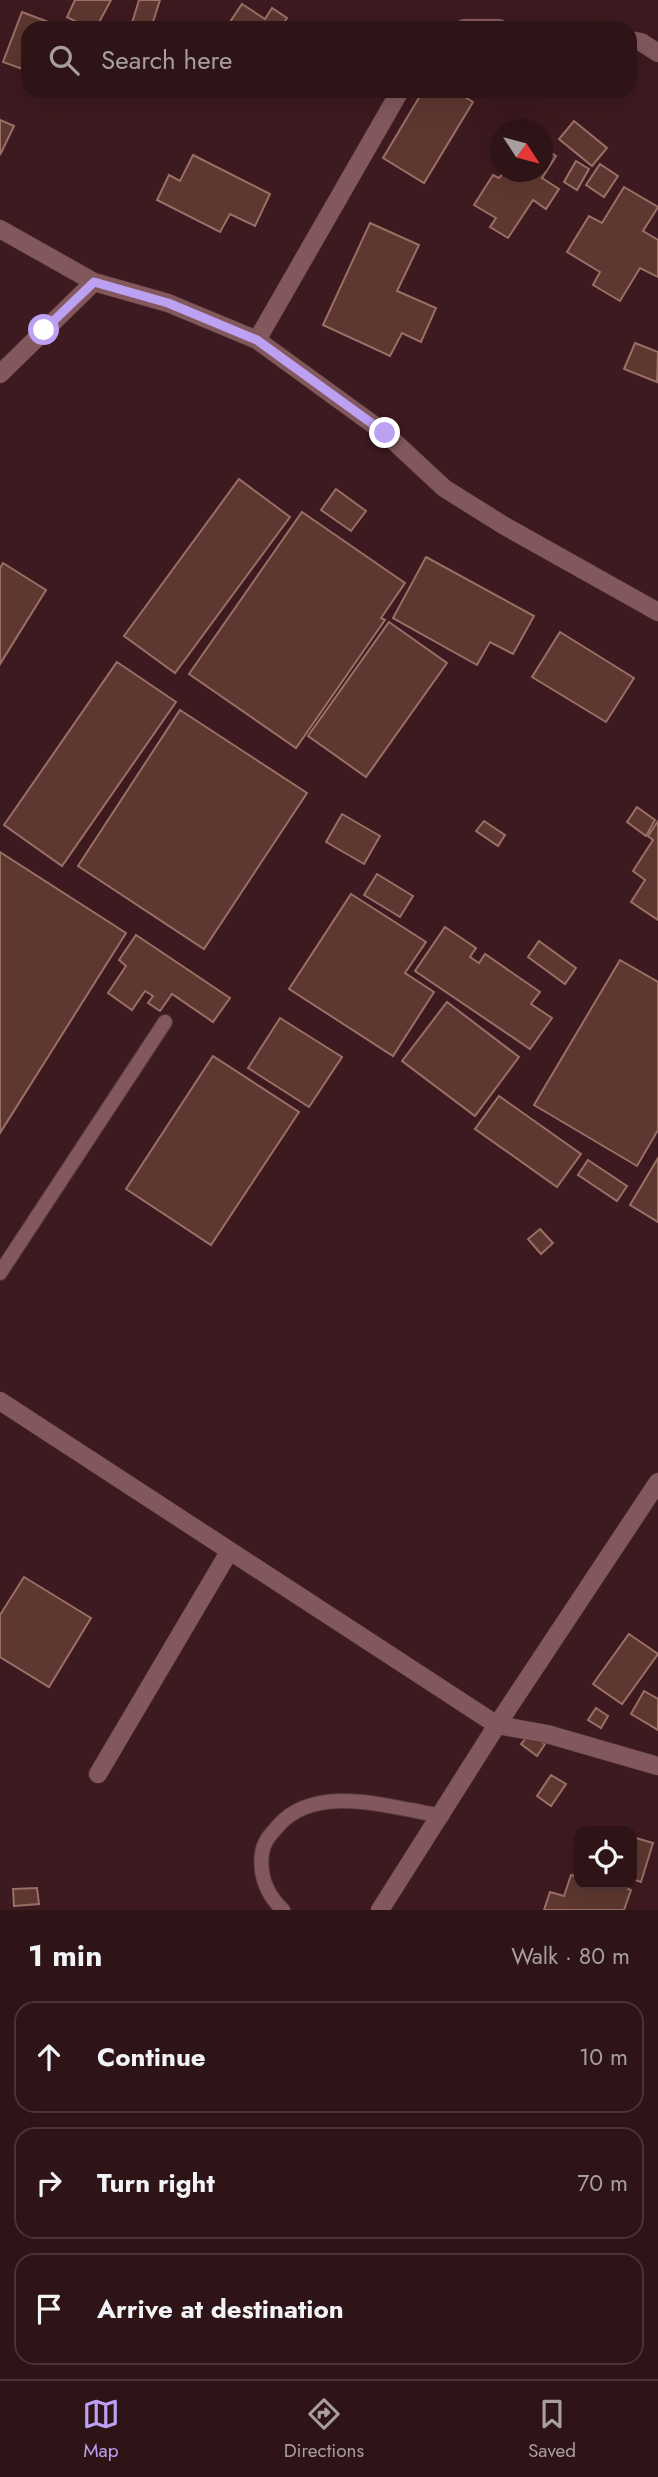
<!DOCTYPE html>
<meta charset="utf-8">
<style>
body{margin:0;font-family:Jost,sans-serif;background:#361d20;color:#f1f3f6}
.controls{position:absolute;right:21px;bottom:21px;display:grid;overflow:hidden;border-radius:14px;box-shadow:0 7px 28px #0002}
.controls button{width:63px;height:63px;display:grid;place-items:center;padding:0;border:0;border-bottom:2px solid #493336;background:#2e1417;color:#f1f3f6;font:35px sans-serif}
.compass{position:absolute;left:490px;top:119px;width:63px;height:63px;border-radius:50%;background:#2e1417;box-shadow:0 7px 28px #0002;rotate:126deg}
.stop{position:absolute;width:21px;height:21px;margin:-16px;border:5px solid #bca0f2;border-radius:50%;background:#fff}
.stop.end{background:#bca0f2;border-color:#fff;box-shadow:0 2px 7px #0008}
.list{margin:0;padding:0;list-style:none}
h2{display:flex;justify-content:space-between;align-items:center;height:91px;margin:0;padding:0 28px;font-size:30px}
h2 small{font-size:23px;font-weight:400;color:#a79ea1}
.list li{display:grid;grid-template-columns:46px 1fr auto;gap:21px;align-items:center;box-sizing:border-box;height:112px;margin:0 14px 14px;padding:0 14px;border:2px solid #493336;border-radius:21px}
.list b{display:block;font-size:26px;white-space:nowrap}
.list em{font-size:23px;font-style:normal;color:#a79ea1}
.icon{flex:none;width:38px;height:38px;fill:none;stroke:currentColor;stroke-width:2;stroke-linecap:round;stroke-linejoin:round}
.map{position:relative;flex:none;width:658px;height:1910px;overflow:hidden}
.search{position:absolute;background:#2e1417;box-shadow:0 7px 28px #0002;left:21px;right:21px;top:21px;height:77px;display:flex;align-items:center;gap:18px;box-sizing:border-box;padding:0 24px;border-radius:21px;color:#a79ea1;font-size:26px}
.sheet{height:469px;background:#2e1417}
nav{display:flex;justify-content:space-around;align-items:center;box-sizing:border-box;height:98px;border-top:2px solid #493336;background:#2e1417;font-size:19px;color:#a79ea1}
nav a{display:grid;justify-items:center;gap:4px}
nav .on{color:#bca0f2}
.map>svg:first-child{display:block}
</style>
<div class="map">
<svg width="658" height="1910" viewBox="0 0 658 1910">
<rect width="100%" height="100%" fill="#3d1a1f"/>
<g fill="#5d3730" stroke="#996f66" stroke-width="2">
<polygon points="75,0 111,0 96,28 88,28 67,17"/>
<polygon points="139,0 160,0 151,28 132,23"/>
<polygon points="242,4 265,19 272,8 287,18 280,28 226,28"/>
<polygon points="22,12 64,28 28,28 28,71 3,62"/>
<polygon points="423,91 455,91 473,102 424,183 383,158"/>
<polygon points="0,120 14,126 0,155"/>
<polygon points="574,121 607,148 592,166 559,139"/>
<polygon points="542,147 556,156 542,178 559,189 546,209 533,200 508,238 490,227 496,218 474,205 493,175 499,178 504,172 542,172"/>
<polygon points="193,155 270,194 255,226 230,214 220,232 157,200 169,175 180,181"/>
<polygon points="576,161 589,169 577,190 564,182"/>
<polygon points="600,164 618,176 604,197 586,185"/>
<polygon points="624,187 658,207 643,231 658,240 658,277 640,268 620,301 593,285 600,272 567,252 589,216 602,223"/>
<polygon points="370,223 419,245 397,291 436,308 421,342 402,333 390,356 323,325"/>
<polygon points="635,343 658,352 657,382 624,369"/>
<polygon points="239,479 290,517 175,673 124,636"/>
<polygon points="336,489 366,511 351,531 321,510"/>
<polygon points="302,512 405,583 381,618 385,620 296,748 189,674"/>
<polygon points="426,557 534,616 513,654 490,642 477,665 393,618"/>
<polygon points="3,563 46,590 0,664 0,568"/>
<polygon points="389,622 447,663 366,777 308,736"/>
<polygon points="560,632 634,678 606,722 532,677"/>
<polygon points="117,662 176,702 62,866 4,825"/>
<polygon points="180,710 307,793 204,949 78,866"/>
<polygon points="637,807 655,820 646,836 627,822"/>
<polygon points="342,814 380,836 364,864 326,842"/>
<polygon points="484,821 505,835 498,846 476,831"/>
<polygon points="658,821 658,920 631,902 645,880 633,871 653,840 648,836"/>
<polygon points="0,852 126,933 0,1133"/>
<polygon points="377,874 413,896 400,917 364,895"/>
<polygon points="351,894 426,942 405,973 434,992 393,1056 289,989"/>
<polygon points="445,927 476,948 470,957 479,963 485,954 540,992 531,1004 552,1018 530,1049 415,971"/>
<polygon points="136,935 230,998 213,1022 172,994 160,1011 148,1003 153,996 145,991 132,1010 108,993 126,966 119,960"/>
<polygon points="539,941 576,968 565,984 528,957"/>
<polygon points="620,960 658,982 658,1130 637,1166 534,1105"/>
<polygon points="447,1002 519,1057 475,1116 402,1061"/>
<polygon points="280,1018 342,1057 309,1107 248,1068"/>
<polygon points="213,1056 299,1112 211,1245 126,1189"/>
<polygon points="499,1096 581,1154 557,1187 475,1129"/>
<polygon points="658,1158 658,1222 630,1205"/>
<polygon points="588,1160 627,1186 617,1201 578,1175"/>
<polygon points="540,1229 553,1243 541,1254 528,1239"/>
<polygon points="24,1577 91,1618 49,1687 0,1657 0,1615"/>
<polygon points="629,1634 658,1654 622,1704 593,1684"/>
<polygon points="644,1691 658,1699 658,1730 631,1714"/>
<polygon points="596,1708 608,1716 601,1728 588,1720"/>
<polygon points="530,1733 545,1744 537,1756 521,1744"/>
<polygon points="551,1775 566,1784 551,1806 537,1796"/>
<polygon points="636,1838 653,1843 641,1882 632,1879 632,1854"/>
<polygon points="571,1875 579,1877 579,1884 616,1884 631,1890 624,1910 544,1910 550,1892 564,1896"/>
<polygon points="37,1888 39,1904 14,1906 13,1889"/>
</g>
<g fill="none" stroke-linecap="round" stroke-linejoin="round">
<defs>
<g id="service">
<polyline points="0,1273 165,1022"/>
<path d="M283,1910C267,1895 259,1875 262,1853C264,1841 270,1835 278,1826C316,1782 393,1808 442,1816"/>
</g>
<g id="minor">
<polyline points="464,28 499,28"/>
<polyline points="630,40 641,42 658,53"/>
<polyline points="0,229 94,282 168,303 257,340 385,433 444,488 503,525 658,612"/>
<polyline points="257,340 400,91"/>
<polyline points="0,374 94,282"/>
<polyline points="0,1401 497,1725 547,1734 658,1766"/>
<polyline points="98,1774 229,1552"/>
<polyline points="380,1910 497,1725 658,1482"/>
</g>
</defs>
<use href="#service" stroke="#54363b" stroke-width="16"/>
<use href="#minor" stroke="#54363b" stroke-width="19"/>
<use href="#service" stroke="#82585d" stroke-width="14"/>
<use href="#minor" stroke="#82585d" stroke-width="18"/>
</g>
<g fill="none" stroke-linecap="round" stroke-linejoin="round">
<polyline stroke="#bca0f2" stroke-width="9" points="44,330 94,282 168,303 257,340 385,433"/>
</g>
</svg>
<div class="controls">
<button><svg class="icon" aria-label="locate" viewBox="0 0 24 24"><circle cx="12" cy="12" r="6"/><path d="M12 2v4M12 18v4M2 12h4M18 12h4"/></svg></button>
</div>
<svg class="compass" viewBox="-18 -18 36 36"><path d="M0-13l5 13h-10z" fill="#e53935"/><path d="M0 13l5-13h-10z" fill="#a79ea1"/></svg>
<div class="stop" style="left:44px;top:330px"></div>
<div class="stop end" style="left:385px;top:433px"></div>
<div class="search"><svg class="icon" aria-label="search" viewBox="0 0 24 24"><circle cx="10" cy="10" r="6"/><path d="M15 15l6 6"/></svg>Search here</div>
</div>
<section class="sheet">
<h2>1 min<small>Walk · 80 m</small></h2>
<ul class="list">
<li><svg class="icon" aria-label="ahead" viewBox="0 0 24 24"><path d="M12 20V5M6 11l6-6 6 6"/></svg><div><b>Continue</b></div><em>10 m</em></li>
<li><svg class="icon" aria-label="right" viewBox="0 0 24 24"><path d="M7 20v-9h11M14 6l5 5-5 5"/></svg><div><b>Turn right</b></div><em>70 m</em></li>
<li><svg class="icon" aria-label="arrive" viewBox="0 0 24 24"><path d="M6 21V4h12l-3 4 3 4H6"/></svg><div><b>Arrive at destination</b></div></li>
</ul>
</section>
<nav>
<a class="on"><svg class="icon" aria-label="map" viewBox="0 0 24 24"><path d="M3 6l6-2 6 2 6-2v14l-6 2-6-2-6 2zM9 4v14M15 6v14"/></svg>Map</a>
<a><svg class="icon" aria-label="directions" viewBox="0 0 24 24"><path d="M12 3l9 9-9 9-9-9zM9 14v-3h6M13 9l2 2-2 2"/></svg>Directions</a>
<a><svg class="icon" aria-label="saved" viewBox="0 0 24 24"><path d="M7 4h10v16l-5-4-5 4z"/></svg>Saved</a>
</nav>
